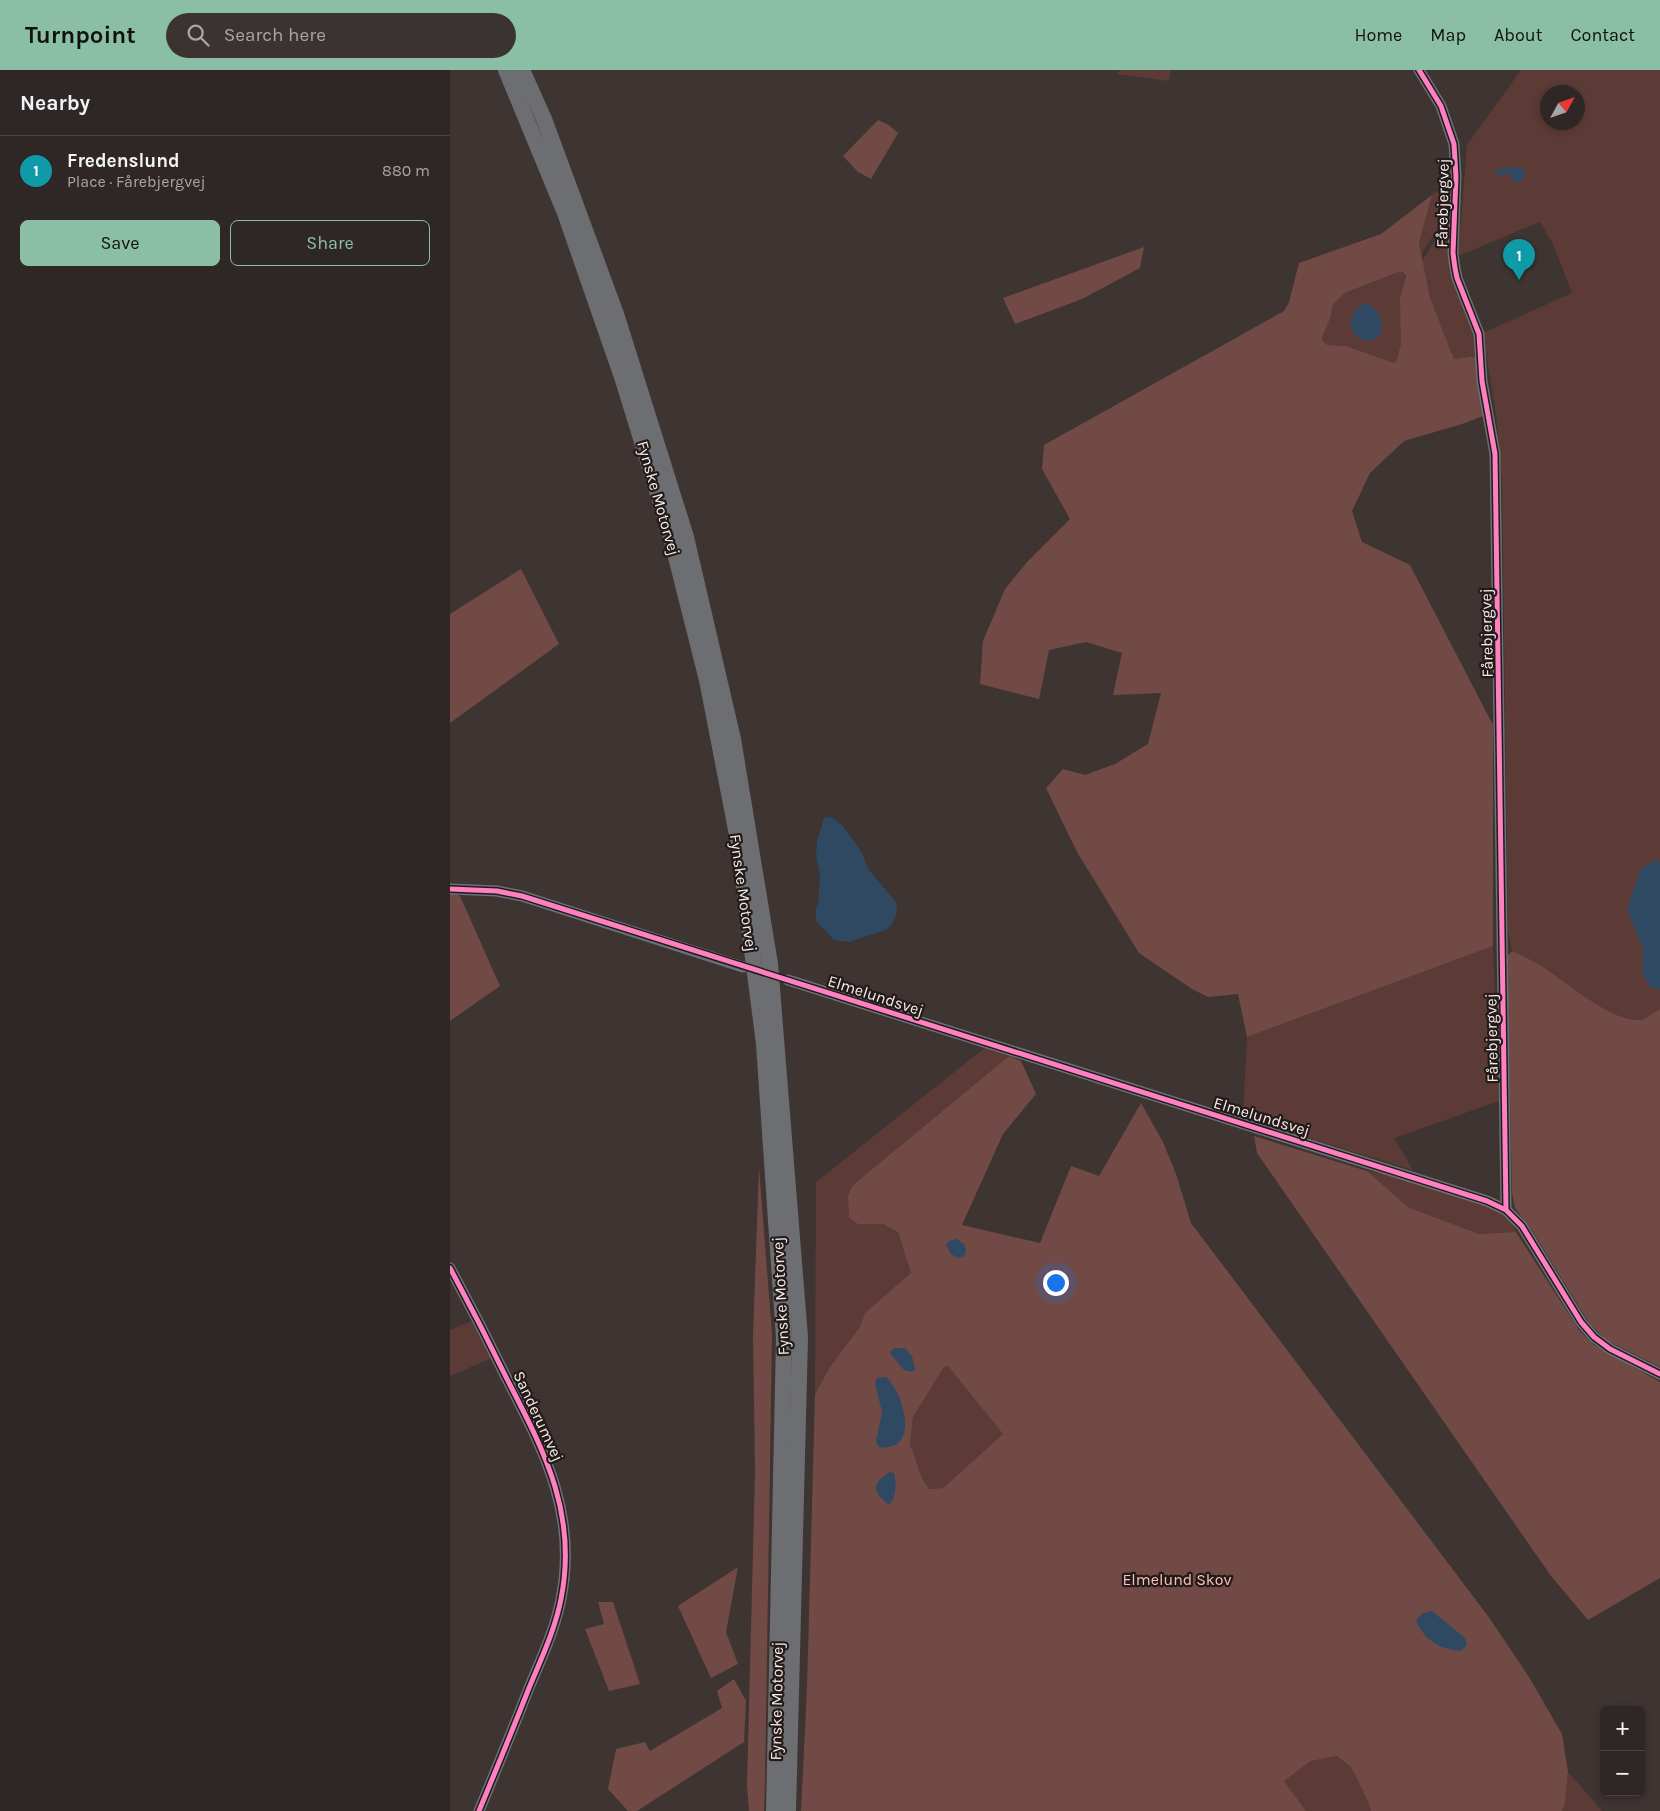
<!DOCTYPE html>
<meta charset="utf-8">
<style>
body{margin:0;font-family:Karla,sans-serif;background:#3a3332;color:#f1f3f6}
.controls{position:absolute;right:15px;bottom:15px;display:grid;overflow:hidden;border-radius:8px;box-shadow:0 2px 8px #0003}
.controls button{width:45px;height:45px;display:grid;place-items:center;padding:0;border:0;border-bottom:1px solid #494443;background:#2e2726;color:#f1f3f6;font:25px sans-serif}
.compass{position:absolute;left:1090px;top:15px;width:45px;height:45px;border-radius:50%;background:#2e2726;box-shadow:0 2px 8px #0003;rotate:50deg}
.you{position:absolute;left:605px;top:1212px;width:18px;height:18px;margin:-12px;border:4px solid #fff;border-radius:50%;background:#1a73e8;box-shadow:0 0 0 8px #1a73e833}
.badge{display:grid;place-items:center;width:32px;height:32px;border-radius:50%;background:#8abfa5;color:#fff;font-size:16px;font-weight:700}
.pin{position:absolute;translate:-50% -41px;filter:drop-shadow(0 1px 2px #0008)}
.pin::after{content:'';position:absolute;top:26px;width:18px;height:15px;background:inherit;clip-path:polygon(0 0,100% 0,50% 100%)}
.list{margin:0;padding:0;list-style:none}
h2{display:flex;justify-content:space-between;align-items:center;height:65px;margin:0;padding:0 20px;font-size:21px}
h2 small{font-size:16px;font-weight:400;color:#a7a5a7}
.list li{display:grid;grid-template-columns:32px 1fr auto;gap:15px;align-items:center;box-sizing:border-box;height:70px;padding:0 20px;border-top:1px solid #494443}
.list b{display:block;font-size:19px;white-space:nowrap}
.list p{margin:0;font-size:16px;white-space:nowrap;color:#a7a5a7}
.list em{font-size:16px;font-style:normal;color:#a7a5a7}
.actions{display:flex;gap:10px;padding:15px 20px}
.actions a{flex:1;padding:11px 0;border:1px solid #8abfa5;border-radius:8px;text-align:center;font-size:18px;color:#8abfa5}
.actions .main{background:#8abfa5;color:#111}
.icon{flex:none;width:28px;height:28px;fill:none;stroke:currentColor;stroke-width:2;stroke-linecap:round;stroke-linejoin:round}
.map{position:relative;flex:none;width:1210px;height:1741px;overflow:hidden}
header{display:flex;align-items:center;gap:30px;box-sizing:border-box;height:70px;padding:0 25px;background:#8abfa5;color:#111}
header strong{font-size:24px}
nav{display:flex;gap:28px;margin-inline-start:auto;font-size:18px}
.search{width:350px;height:45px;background:#3a3332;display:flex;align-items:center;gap:12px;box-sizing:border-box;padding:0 18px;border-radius:28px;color:#a7a5a7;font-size:19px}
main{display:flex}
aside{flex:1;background:#2e2726}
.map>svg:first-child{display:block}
</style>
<header>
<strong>Turnpoint</strong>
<div class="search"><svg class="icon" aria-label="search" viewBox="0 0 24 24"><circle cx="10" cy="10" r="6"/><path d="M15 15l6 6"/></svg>Search here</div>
<nav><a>Home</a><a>Map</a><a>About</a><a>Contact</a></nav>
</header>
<main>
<aside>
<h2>Nearby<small></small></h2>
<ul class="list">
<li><span class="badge" style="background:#0f9aa8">1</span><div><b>Fredenslund</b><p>Place · Fårebjergvej</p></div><em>880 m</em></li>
</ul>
<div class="actions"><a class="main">Save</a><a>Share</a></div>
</aside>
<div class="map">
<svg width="1210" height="1741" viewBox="0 0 1210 1741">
<rect width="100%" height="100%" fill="#3e3432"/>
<g fill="#5c3b36" fill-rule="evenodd">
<polygon points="671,0 721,0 719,11 666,4"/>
<path d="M1071,0H1210V939C1204,942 1196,949 1190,950C1164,952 1122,918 1102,903C1090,894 1076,887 1062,881L1058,861L1052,411L1046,345L1033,263L1122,223L1103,174L1090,152L1008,186L1017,75ZM1098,22H1128V52H1098Z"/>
<polygon points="1000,112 1002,136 971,185 969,173 982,125"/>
<polygon points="1002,144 1000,184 1021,251 1028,286 1004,289 980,228 972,191"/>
<polygon points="948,202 952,202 956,206 953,216 951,274 946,292 944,293 896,276 877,275 873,272 872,267 880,249 883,234 895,223"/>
<polygon points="1043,876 1049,1031 944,1068 963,1100 793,1048 797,967"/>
<polygon points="536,977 559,986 403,1115 408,1154 433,1154 449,1162 461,1204 415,1243 409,1258 380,1297 365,1324 366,1112"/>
<polygon points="917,1101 948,1106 1028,1132 1051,1143 1063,1154 1066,1162 1029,1164 958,1137"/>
<polygon points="22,1251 42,1288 0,1306 0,1260"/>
<polygon points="498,1296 553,1364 493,1418 479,1419 472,1408 460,1374 463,1347 494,1297"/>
<polygon points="887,1686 901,1697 916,1727 921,1741 856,1741 834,1711 861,1691"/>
<polygon points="1118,1702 1152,1741 1112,1741 1115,1734"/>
</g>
<g fill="#714a46" fill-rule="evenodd">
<polygon points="428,50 439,55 448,63 421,109 408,102 393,86"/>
<path d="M982,125L969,173L980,228L1004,289L1028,286L1036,345L1012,354L954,371L920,403L902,441L912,472L960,495L1043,655V876L797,967L788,924L758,927L742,919L689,883L627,782L596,718L613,699L635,705L665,694L698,674L711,623L663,625L672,583L636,572L599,580L589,629L530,614L533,571L555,519L578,491L620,449L592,399L594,375L834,241L839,232L849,193L931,164ZM948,202H953L956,206L950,228L951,274L946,292L944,293L896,276L877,275L873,271L872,267L880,249L883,234L895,223Z"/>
<polygon points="694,177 690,198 632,229 565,254 553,228"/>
<polygon points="71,499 109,574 0,653 0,544"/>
<polygon points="0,822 10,826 50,916 0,951"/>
<path d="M1062,881C1076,887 1090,894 1102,903C1123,918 1164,952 1190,950C1196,949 1204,942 1210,939V1297L1156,1270L1139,1253L1083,1162L1065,1138L1062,1122L1057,886Z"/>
<path d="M559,986L571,991L586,1024L553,1064L512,1155L590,1173L621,1096L649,1106L691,1033L713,1072L726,1104L741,1153L1038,1546L1079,1607L1112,1664L1118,1702L1115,1734L1112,1741H921L916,1727L901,1697L887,1686L861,1691L834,1711L856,1741H351L357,1618L365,1324L380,1297L409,1258L415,1243L461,1203L448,1162L433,1154H408L399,1148L398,1126L403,1115ZM498,1296L553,1364L493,1418L479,1419L472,1408L460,1374L463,1347L494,1297Z"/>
<polygon points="804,1066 917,1101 958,1137 1029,1164 1066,1162 1129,1260 1144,1275 1210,1312 1210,1508 1138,1550 1101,1506 807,1083"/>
<polygon points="309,1097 322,1264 315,1713 314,1741 299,1741 297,1716 305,1402 303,1265"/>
<polygon points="288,1497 276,1562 288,1594 261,1608 228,1536"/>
<polygon points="148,1532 163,1532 190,1614 159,1621 135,1559 154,1554"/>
<polygon points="284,1609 296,1631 294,1672 187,1741 178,1741 158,1719 166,1679 195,1672 200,1681 272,1638 267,1621"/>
</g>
<g fill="#2f4962">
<polygon points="1070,97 1074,101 1076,105 1069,113 1063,111 1060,105 1057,103 1048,106 1044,103 1045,100 1048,101 1052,98"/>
<path d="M913,234C930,233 942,267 919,271C915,271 912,270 909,268C895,258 900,242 913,234Z"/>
<polygon points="381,747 391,754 404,771 412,783 418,799 446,832 447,840 446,847 441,855 436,860 399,872 384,870 367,852 365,841 368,835 370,807 366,785 367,771 374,748"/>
<polygon points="1208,789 1210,797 1210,919 1202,919 1192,904 1193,880 1177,839 1191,798"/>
<polygon points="507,1169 514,1174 516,1181 514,1186 508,1188 501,1184 496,1175 499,1171"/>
<polygon points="444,1278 455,1278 462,1286 465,1300 462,1302 454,1300 440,1283"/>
<path d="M436,1307C454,1323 471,1383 429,1377L426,1372L432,1342L425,1313L427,1308Z"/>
<path d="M440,1402L444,1403C447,1412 446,1429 439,1435C421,1421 422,1413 440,1402Z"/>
<path d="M982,1541L1015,1568L1017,1575L1011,1581C990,1579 975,1571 966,1551C970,1544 975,1542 982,1541Z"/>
</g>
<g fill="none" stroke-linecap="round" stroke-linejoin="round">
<g stroke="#6a7179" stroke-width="11">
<polyline points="969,0 991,36 1004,74 1006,107 1003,183 1005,198 1007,208 1029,264 1032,311 1045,384 1056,1140"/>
<polyline points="0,819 47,821 72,826 293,897"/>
<polyline points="338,910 1037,1131 1056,1140 1072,1156 1131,1252 1144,1267 1160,1279 1210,1304"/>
<path d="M0,1198C20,1235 39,1272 57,1309C94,1381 128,1444 111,1529C105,1560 91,1589 79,1618C63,1659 46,1700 29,1741"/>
</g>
<g stroke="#6d6e72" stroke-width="16">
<polyline points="56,0 115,143 173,310 220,463 257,610 288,770 314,974 334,1268 324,1741"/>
<polyline points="72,0 94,49 166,244 236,467 283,669 320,894 350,1267 338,1741"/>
</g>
<defs>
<g id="cycleway">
<polyline points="969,0 991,36 1004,74 1006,107 1003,183 1005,198 1007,208 1029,264 1032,311 1045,384 1056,1140"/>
<polyline points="0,819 47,821 72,826 1037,1131 1056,1140 1072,1156 1131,1252 1144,1267 1160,1279 1210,1304"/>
<path d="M0,1198C20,1235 39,1272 57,1309C94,1381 128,1444 111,1529C105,1560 91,1589 79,1618C63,1659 46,1700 29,1741"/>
</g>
</defs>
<use href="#cycleway" stroke="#231b19" stroke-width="8"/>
<use href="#cycleway" stroke="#ff80c0" stroke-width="5"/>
</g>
<g text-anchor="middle" stroke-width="4.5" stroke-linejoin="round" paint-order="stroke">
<g font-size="16" fill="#f8ecea" stroke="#231b19">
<text transform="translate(992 133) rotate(-89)" y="6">Fårebjergvej</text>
<text transform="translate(209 428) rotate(74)" y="6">Fynske Motorvej</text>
<text transform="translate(1036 563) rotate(-91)" y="6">Fårebjergvej</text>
<text transform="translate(294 823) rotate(82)" y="6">Fynske Motorvej</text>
<text transform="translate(426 925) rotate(18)" y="6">Elmelundsvej</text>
<text transform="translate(1041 968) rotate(-91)" y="6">Fårebjergvej</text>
<text transform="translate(812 1046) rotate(17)" y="6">Elmelundsvej</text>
<text transform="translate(330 1226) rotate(-93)" y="6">Fynske Motorvej</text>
<text transform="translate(89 1346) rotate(65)" y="6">Sanderumvej</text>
<text transform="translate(326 1631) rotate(-89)" y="6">Fynske Motorvej</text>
</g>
<g font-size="16" fill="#fdc0b8" stroke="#231b19">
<text x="727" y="1515">Elmelund Skov</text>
</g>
</g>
</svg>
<div class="controls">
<button>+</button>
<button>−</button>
</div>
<svg class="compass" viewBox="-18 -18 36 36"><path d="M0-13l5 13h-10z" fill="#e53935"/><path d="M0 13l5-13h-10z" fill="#a7a5a7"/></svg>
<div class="you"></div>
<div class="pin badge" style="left:1069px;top:210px;background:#0f9aa8">1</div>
</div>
</main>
